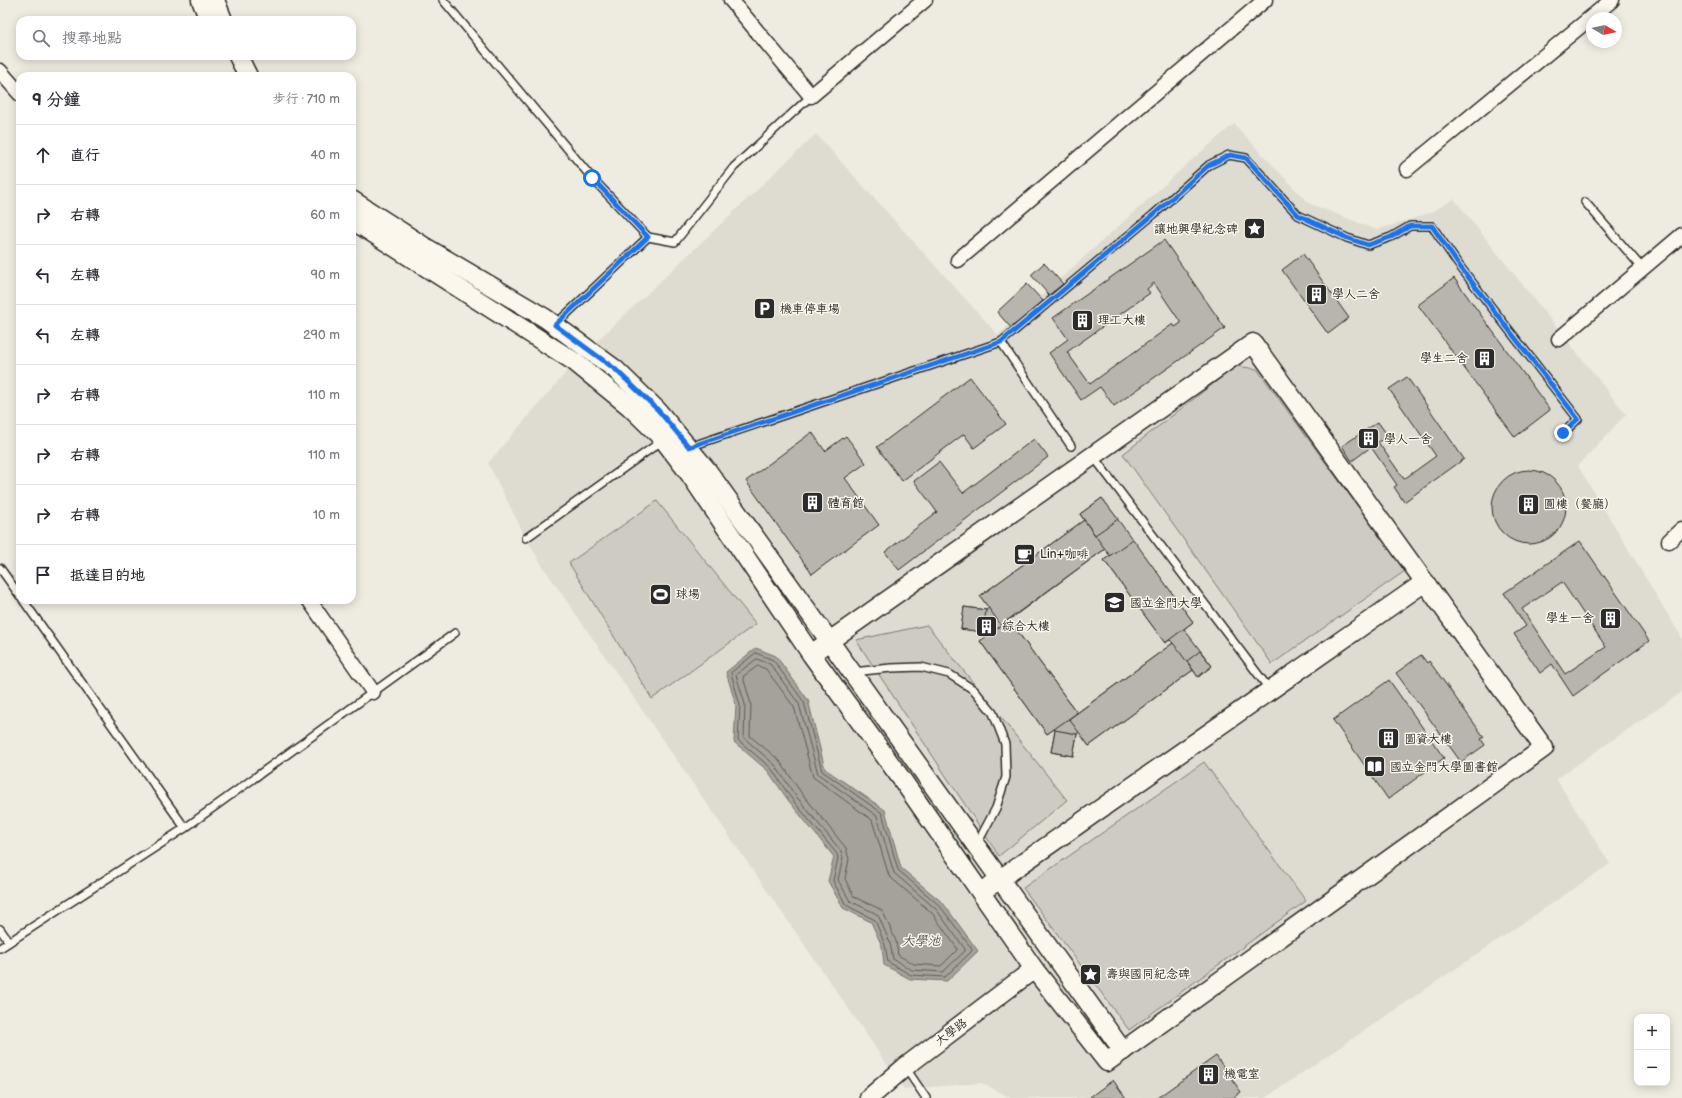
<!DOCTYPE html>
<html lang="zh-TW">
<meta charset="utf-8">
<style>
body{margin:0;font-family:"Balsamiq Sans","LXGW WenKai TC",sans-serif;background:#f7f7f7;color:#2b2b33}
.controls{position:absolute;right:12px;bottom:12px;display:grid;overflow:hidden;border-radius:8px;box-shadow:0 2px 10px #0003}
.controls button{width:36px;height:36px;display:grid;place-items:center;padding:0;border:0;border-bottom:1px solid #e1e1e2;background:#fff;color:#2b2b33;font:20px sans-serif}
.compass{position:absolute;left:1586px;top:12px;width:36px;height:36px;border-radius:50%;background:#fff;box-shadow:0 2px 10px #0003;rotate:99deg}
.stop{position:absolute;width:12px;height:12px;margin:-9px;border:3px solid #1a73e8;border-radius:50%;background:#fff}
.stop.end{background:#1a73e8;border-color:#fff;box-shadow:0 1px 4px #0008}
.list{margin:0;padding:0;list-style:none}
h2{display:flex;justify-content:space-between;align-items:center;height:52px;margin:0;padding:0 16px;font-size:17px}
h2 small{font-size:13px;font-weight:400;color:#7c7c81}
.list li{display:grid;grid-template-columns:26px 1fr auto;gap:12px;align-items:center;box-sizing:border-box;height:60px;padding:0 16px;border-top:1px solid #e1e1e2}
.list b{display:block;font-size:15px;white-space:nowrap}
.list em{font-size:13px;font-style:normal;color:#7c7c81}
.icon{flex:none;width:22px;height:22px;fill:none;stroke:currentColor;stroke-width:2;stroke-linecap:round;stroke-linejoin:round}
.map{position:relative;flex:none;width:1682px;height:1098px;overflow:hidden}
.search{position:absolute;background:#fff;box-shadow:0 2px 10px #0003;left:16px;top:16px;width:340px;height:44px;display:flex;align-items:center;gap:10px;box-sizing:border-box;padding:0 14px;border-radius:12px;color:#7c7c81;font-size:15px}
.panel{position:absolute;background:#fff;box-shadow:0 2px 10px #0003;left:16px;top:72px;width:340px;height:532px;border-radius:12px}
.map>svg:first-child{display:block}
</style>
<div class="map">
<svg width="1682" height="1098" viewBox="0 0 1682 1098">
<rect width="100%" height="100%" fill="#eeebe0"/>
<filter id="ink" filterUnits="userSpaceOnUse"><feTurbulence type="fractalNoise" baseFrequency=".025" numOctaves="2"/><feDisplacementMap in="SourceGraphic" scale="8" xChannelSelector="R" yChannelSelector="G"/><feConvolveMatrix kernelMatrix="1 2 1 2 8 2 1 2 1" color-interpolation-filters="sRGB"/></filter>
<g filter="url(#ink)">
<polygon fill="#dedbd1" points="1234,124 1308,203 1377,230 1430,213 1454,199 1626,414 1578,466 1682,638 1682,692 1556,779 1610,864 1265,1098 1011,1098 982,1083 904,1089 544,568 526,538 488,463 575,362 816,134 998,335 1194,158"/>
<g fill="#cecbc2" stroke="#7c7b76">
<polygon points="1236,366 1257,369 1405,571 1272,664 1123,454"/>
<polygon points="657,501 756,624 652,699 569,563"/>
<polygon points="927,625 1067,800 999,856 856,640"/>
<polygon points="1204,762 1306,901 1129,1030 1023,888"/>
</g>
<polygon fill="#a4a29a" stroke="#74726e" points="756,648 776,656 808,700 825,769 885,810 901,868 943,903 978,951 947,981 910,979 884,965 882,946 871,922 843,908 828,881 834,857 788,800 768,771 734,742 736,705 726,672"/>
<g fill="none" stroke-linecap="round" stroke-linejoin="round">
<g stroke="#5b5b57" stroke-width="1">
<polygon points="756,653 773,660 804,702 822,771 882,813 898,870 940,906 972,949 971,952 945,977 911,975 888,962 885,945 875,920 846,905 833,881 838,858 837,854 791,798 771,768 738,740 740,705 731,673"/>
<polygon points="757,659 770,664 799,704 818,774 877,816 894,873 936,909 965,949 965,951 943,972 912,970 893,959 890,943 879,917 875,913 850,901 838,880 843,858 841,851 795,795 775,765 744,738 745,704 736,675"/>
<polygon points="758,666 766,669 794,707 813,777 872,820 889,876 932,913 957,948 957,950 941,966 914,964 898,955 896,941 883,912 878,908 854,897 845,879 849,859 846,848 800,791 779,760 750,736 751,704 743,677"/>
</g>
</g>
<g fill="#b8b5ae" stroke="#2b2b2b" fill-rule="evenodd">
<path d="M1164,240L1225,328L1114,406L1100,387L1081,400L1049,353L1068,339L1053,318ZM1154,283L1181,323L1175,327L1173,324L1090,384L1067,352L1150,293L1147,289Z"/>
<polygon points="1303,254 1349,318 1328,334 1282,270"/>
<polygon points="1044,263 1063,284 1049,295 1031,275"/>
<polygon points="1454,278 1550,410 1515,437 1418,305"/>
<polygon points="1027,284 1043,301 1012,329 997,312"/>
<polygon points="970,377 1006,424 974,448 964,434 902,481 877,447"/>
<polygon points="1407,377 1464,459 1404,502 1394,487 1397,485 1371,447 1352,461 1342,446 1378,422 1388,436 1378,442 1404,479 1436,456 1389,389"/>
<polygon points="812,432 825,451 846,436 866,463 845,478 879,525 812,574 746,481"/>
<polygon points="1034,439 1048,457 899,570 885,552 937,512 914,481 939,462 963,493"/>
<circle cx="1529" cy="507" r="37"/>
<path d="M1102,498L1193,622L1184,629L1212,666L1198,677L1193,670L1089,746L1079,732L1077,734L1073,756L1051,752L1055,730L1054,729L1047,734L980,641L986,636L983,632L961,629L964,607L986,610L989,608L980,596L1084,520L1080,514ZM1105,549L1110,556L1104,560L1165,643L1170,640L1173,643L1077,713L1009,620Z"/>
<polygon points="1102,498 1118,519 1095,535 1080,514"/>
<polygon points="1084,520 1105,549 1001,625 980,596"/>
<polygon points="1133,539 1193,622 1165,643 1104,560"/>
<path d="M1580,541L1649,641L1573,696L1552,664L1540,673L1514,634L1526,626L1504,593ZM1562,582L1606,647L1565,674L1522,609Z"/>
<polygon points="964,607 986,610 983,632 961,629"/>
<polygon points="1009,620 1077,713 1047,734 980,641"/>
<polygon points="1173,643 1193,670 1089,746 1069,719"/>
<polygon points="1200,651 1212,666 1198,677 1187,661"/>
<polygon points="1421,655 1427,663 1429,661 1484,737 1481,739 1485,745 1461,762 1396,673"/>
<polygon points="1389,680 1444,758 1388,799 1333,720"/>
<polygon points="1055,730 1077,734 1073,756 1051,752"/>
<polygon points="1216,1056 1241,1092 1233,1098 1157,1098"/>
<polygon points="1113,1080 1126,1098 1091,1098 1090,1097"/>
</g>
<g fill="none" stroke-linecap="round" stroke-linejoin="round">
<defs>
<g id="service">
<polyline points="443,0 592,178 648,237"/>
<polyline points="1585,202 1643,269"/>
<polyline points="555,325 648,237 675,242 734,167 811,96"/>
<polyline points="1001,342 1153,215 1209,165 1229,155 1246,158 1298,215 1347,238 1368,245 1391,237 1410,226 1432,226 1458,264 1578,419 1563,433"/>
<polyline points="689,447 1001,342 1071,446"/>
<polyline points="1093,456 1270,690"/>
<polyline points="526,538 663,440"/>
<polyline points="0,568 20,596"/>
<polyline points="23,600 185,828"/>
<polyline points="853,672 891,668 921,667 949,674 974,690 993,713 1005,744 1006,777 996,808 977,844"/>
<polyline points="0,929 9,942"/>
<polyline points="0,948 185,828 455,633"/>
<polyline points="905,1067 926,1098"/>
</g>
<g id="minor">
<polyline points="731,0 811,96 925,0"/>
<polyline points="0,71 20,94"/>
<polyline points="1407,169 1612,0"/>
<polyline points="958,260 1265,0"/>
<polyline points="1559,339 1682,235"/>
<polyline points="1669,541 1682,529"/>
<polyline points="309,600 373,692"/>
</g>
<g id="tertiary">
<polyline points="201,0 209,20"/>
<polyline points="215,0 223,20"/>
<polyline points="238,56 248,76"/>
<polyline points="352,200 425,247 545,318 615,369 657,410 707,470 1123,1051"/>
<polyline points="352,220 575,362 629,406 663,439 689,473 811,654 903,781 1034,969 1107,1062 1544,748 1253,343 811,654"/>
<polyline points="990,886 1425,582"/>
<polyline points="869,1098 905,1067 1034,969"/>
</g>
</defs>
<use href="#service" stroke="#2b2b2b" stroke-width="10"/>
<use href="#minor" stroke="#2b2b2b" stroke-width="17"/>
<use href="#tertiary" stroke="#2b2b2b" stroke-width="21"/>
<use href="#service" stroke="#fbf7ec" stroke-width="7"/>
<use href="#minor" stroke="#fbf7ec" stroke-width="14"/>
<use href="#tertiary" stroke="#fbf7ec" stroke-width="18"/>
</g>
</g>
<g fill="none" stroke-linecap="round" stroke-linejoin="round" filter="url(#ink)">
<polyline stroke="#1a73e8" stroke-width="5" points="592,178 648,237 555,325 615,369 658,410 689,447 1001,342 1153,215 1209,165 1230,155 1246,158 1298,215 1347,238 1368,245 1391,237 1410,226 1432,226 1458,264 1578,419 1563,433"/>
</g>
<defs>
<symbol id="sight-square" viewBox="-11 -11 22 22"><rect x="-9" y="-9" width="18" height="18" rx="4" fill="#2b2b2b" stroke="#fbf7ec"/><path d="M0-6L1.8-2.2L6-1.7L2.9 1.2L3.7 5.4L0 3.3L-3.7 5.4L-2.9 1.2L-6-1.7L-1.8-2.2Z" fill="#fff"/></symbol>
<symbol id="building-square" viewBox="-11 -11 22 22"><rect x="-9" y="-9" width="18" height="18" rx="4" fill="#2b2b2b" stroke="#fbf7ec"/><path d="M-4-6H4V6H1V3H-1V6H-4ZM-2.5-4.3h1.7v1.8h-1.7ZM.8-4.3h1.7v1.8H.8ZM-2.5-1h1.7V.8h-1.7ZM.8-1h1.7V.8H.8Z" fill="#fff"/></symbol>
<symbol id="parking-square" viewBox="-11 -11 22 22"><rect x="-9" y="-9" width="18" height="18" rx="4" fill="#2b2b2b" stroke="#fbf7ec"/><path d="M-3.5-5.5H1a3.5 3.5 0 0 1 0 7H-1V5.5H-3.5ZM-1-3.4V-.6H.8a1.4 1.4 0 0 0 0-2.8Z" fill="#fff"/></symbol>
<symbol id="cafe-square" viewBox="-11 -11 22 22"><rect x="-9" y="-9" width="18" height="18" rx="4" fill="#2b2b2b" stroke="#fbf7ec"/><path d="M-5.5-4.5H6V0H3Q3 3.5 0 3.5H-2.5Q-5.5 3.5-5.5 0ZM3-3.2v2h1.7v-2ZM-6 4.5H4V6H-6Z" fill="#fff"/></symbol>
<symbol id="stadium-square" viewBox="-11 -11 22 22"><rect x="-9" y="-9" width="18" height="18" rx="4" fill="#2b2b2b" stroke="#fbf7ec"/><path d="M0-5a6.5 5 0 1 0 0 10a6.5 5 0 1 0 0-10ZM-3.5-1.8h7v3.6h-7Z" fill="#fff"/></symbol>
<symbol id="university-square" viewBox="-11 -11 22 22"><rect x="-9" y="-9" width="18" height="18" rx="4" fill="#2b2b2b" stroke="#fbf7ec"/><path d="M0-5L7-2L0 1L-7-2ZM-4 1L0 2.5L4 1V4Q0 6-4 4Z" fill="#fff"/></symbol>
<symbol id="library-square" viewBox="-11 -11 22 22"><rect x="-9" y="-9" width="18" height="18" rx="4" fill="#2b2b2b" stroke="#fbf7ec"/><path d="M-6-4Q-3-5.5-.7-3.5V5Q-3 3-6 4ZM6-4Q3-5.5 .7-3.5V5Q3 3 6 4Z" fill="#fff"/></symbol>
</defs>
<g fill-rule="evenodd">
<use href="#sight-square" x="1242" y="216" width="25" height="25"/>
<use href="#building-square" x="1304" y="282" width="25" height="25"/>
<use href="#parking-square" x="752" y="296" width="25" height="25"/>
<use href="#building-square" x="1070" y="308" width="25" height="25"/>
<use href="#building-square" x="1472" y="346" width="25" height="25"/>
<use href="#building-square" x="1356" y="426" width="25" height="25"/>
<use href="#building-square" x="800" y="490" width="25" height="25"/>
<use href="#building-square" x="1516" y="492" width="25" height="25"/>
<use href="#cafe-square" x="1012" y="542" width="25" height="25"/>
<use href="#stadium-square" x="648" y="582" width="25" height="25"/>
<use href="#university-square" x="1102" y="590" width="25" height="25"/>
<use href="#building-square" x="1598" y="606" width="25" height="25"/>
<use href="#building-square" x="974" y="614" width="25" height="25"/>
<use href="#building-square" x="1376" y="726" width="25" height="25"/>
<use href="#library-square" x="1362" y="754" width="25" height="25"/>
<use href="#sight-square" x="1078" y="962" width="25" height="25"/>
<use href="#building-square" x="1196" y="1062" width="25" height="25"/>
</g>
<g text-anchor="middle" stroke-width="3" stroke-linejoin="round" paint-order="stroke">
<g font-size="12" fill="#2b2b2b" stroke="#fbf7ec" text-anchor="start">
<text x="1238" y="233" text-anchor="end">讓地興學紀念碑</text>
<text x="1332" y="298">學人二舍</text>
<text x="780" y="313">機車停車場</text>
<text x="1098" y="324">理工大樓</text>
<text x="1468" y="362" text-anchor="end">學生二舍</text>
<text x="1384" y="443">學人一舍</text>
<text x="828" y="507">體育館</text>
<text x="1544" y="508">圓樓（餐廳）</text>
<text x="1040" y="558">Lin+咖啡</text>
<text x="676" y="598">球場</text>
<text x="1130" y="607">國立金門大學</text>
<text x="1594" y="622" text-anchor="end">學生一舍</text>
<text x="1002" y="630">綜合大樓</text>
<text x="1404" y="743">圖資大樓</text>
<text x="1390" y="771">國立金門大學圖書館</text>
<text x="1106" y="978">壽與國同紀念碑</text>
<text x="1224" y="1078">機電室</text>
</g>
<g font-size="12" fill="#2b2b2b" stroke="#fbf7ec">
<text transform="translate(951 1032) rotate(-37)" y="4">大學路</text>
</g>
<g font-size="13" font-style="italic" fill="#555552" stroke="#fbf7ec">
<text x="921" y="945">大學池</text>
</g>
</g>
</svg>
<div class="controls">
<button>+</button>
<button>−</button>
</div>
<svg class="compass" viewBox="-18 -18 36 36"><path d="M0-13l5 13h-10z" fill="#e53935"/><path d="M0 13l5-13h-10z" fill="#7c7c81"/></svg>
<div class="stop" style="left:592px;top:178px"></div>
<div class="stop end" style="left:1563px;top:433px"></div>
<div class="search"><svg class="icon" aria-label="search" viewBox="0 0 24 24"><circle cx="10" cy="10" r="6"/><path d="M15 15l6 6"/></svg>搜尋地點</div>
<section class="panel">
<h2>9 分鐘<small>步行 · 710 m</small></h2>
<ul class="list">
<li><svg class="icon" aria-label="ahead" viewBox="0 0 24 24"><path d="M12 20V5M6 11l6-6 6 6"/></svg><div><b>直行</b></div><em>40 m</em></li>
<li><svg class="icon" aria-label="right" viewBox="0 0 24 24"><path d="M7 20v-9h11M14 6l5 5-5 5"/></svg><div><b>右轉</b></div><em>60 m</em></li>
<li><svg class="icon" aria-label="left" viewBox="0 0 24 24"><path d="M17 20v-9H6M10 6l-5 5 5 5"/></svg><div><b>左轉</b></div><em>90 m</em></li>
<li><svg class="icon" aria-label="left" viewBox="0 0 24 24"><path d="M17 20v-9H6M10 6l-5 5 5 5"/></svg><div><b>左轉</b></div><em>290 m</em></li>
<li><svg class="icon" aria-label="right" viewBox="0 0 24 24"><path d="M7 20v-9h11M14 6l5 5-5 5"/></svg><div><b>右轉</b></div><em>110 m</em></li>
<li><svg class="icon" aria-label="right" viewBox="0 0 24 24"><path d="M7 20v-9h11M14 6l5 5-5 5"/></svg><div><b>右轉</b></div><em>110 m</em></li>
<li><svg class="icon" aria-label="right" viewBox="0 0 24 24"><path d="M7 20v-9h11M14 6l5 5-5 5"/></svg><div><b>右轉</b></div><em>10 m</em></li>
<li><svg class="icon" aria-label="arrive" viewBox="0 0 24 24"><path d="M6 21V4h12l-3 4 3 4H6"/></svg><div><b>抵達目的地</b></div></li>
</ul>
</section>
</div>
